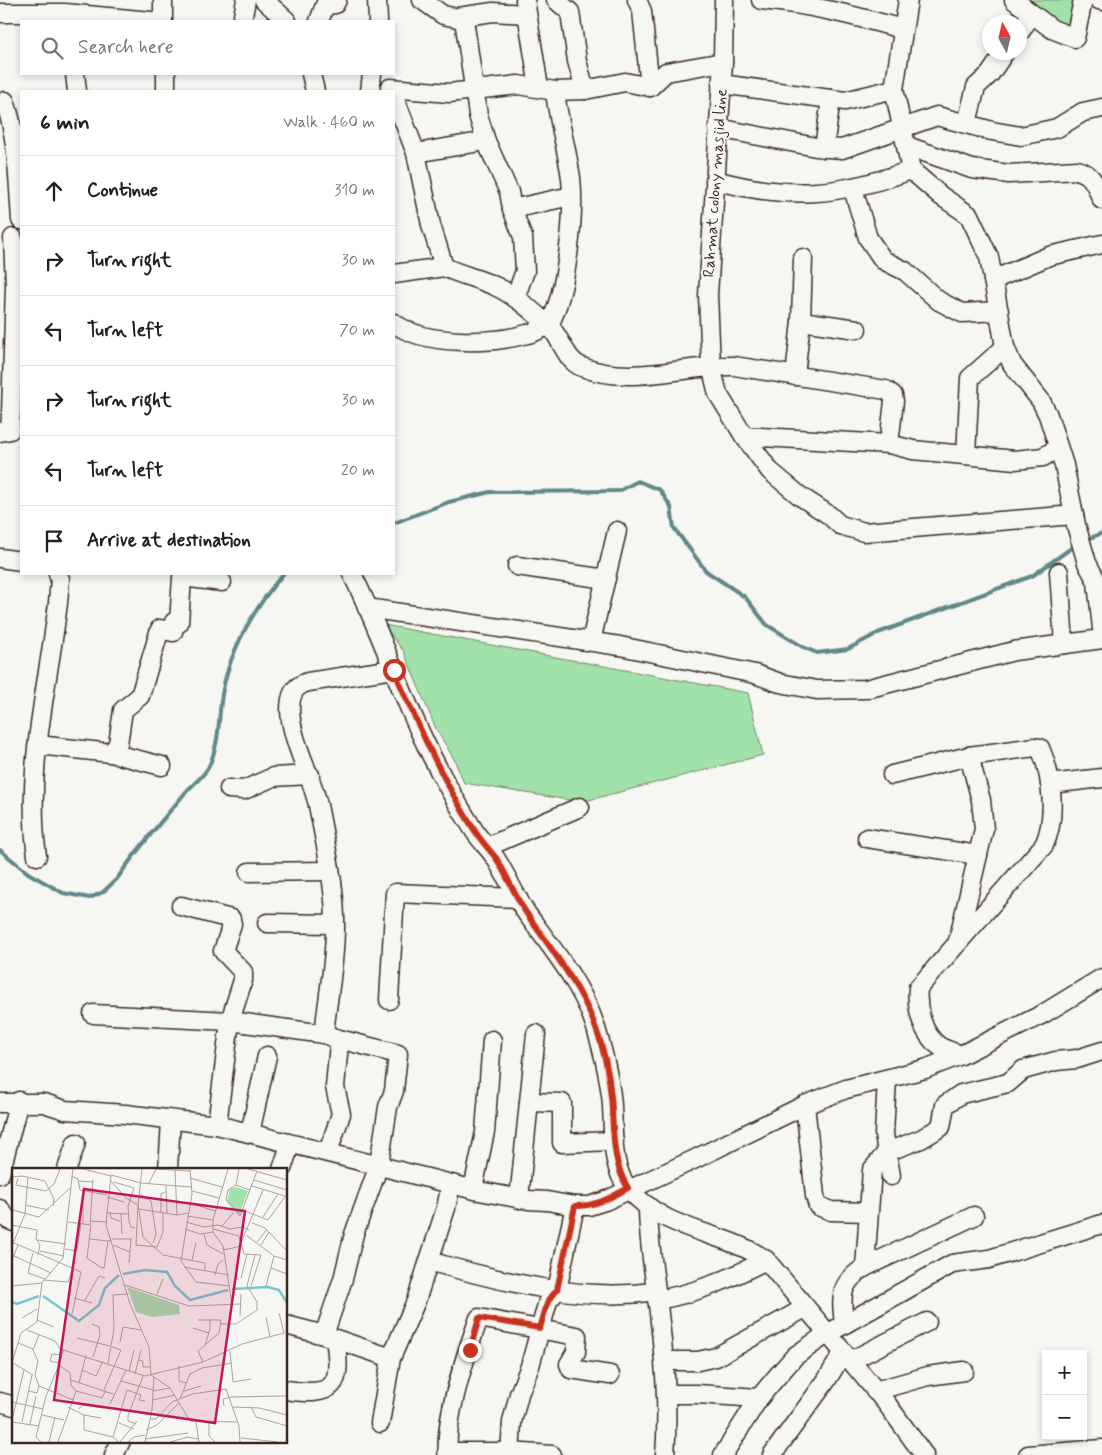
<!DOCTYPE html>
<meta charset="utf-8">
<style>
body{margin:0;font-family:Mynerve,sans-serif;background:#f6f6f6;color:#202124}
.controls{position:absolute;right:15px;bottom:15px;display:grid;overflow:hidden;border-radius:0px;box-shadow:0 2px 8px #0003}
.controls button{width:45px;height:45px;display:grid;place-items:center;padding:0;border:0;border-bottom:1px solid #e0e0e0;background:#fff;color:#202124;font:25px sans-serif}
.compass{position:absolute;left:982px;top:15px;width:45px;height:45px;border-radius:50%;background:#fff;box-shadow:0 2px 8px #0003;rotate:352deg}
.stop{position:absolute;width:15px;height:15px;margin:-11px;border:4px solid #c8321e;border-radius:50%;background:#fff}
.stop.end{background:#c8321e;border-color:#fff;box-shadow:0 1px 5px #0008}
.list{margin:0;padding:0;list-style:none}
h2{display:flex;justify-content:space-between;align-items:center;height:65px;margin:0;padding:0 20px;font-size:21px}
h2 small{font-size:16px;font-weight:400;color:#757577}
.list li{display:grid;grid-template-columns:32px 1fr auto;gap:15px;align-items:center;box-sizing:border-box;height:70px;padding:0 20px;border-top:1px solid #e0e0e0}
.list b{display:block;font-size:19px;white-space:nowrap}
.list em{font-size:16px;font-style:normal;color:#757577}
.icon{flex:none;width:28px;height:28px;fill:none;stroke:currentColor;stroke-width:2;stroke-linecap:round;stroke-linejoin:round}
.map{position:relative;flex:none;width:1102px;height:1455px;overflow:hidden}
.search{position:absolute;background:#fff;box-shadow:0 2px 8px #0003;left:20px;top:20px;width:375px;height:55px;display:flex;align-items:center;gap:12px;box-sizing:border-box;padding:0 18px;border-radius:0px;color:#757577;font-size:19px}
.panel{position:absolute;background:#fff;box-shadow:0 2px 8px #0003;left:20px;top:90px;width:375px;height:485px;border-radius:0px}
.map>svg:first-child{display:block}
</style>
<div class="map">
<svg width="1102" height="1455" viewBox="0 0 1102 1455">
<rect width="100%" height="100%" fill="#f6f6f2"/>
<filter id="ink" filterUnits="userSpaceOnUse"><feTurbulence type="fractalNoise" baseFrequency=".02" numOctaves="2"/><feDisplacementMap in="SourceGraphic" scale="10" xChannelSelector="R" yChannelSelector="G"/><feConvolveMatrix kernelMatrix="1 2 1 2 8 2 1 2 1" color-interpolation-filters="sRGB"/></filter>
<g filter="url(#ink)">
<g fill="#a1e2ab" stroke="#6e8664">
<polygon points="1021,0 1075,0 1069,29 1042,22"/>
<polygon points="384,625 748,693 763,755 581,802 464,783 454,759 436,729 404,652"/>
</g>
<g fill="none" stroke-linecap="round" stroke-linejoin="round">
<g stroke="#5e8888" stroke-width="4">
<polyline points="394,523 449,502 490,492 619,491 638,481 660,490 671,507 674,528 706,571 745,597 767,625 803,647 817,653 848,649 878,633 1032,576 1077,544"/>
<polyline points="1086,540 1102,533"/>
<path d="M0,850L28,873L63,893L90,898L103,892L117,879C137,849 162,821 185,793C192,785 203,777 208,768C220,744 218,720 222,694C230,648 254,609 283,574"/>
</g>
<defs>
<g id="minor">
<polyline points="264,0 287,21"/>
<polyline points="377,0 378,21"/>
<polyline points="422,0 443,15 462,19 465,26 478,115 486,141 509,192 512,209 523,237 525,271 515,298"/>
<polyline points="525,0 539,88"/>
<polyline points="556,0 570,12 577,61 585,90"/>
<polyline points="637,0 642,11 650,87"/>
<polyline points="724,0 723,62 708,295 711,366 718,394 744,436 770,471 800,496 829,515 840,525 864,532 1074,515"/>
<path d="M761,0C809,4 856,16 902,29"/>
<polyline points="908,0 894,89 911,170 941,196 969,215 989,257 1005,347 1012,364 1041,401 1048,415 1064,465 1076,525 1087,563 1097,582 1102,629"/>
<polyline points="1014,0 1052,29 1075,38 1083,0"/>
<polyline points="1099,0 1102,1"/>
<polyline points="0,13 65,13 151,21"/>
<polyline points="458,17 493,12 526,14"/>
<polyline points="163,21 163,0"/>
<polyline points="242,21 246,0"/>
<polyline points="319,21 325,5 335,4 337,0"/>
<polyline points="1020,32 1031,15"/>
<polyline points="75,74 77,91"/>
<polyline points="166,74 166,91"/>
<polyline points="311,74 315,91"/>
<polyline points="721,84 845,101 894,89"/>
<polyline points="390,88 449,93 518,85 555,91 585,90 625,82 650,87 666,72 723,62"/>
<polyline points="370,91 372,74"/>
<path d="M394,96L416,153L431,225L444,267C461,275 480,279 497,287C516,296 532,311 547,324C561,335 565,361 582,367C631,386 683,365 734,366L886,390L893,395L894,401L889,444"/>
<path d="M5,101C18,139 18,180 21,220"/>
<polyline points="967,123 976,87 990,74 1005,52"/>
<polyline points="718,128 816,147 842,149 937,116 992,131 1021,136 1057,128 1083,112 1102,108"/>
<path d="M907,146L972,169L1009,174L1077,170C1093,174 1096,186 1102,200"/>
<polyline points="824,148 831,99"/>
<polyline points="416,153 486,141"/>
<path d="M715,180C788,200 840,196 911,170"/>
<polyline points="853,189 868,238 883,260 905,271 939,301 962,313 999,311"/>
<polyline points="512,209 571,196"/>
<polyline points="394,274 444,267"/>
<polyline points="993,280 1049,256 1102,244"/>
<polyline points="801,321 857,329"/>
<path d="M394,323C424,346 492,344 527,334C535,333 542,328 549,325C567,292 575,215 571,178C567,149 558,120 555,91"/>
<polyline points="795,376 801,321 803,258"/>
<polyline points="0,432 10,430 11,413 15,286 13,238"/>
<polyline points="744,436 889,444 913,450 1015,460 1043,457 1058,448"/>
<polyline points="966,455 970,378 1005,347"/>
<polyline points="0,558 21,561"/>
<polyline points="517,566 606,579"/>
<polyline points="1059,572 1064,644"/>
<path d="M352,574C378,625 396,680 420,732C435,765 456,802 475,832C481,841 490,849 496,859C507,876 515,896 527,914C552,948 582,985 595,1025C602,1047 608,1072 611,1095C615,1124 608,1165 629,1189C666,1233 722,1230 766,1260L887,1404L924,1455"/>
<polyline points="367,608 620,646 755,674 780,683 817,690 866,689 1014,651 1102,639"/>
<polyline points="591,641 617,531"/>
<polyline points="38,745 111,753 162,766"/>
<polyline points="111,753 118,744 123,710 140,696 160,629 173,632 174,622 179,623 182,577 222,582"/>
<path d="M892,775L969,756L1035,747L1040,748C1052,775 1057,818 1044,845L918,988C916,1007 922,1034 939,1046C945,1050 954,1052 961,1055"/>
<polyline points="1050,784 1102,778"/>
<polyline points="229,789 244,790 273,777 310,775"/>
<polyline points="867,838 978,855"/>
<polyline points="487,847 580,807"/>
<path d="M37,856C25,771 48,687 58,603L60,579L58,574"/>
<polyline points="249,872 330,871"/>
<polyline points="181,906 231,919 232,924 223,951 243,972 243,980 230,1021 217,1125"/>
<polyline points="267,923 334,924"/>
<polyline points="958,941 984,829 981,800 969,756"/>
<polyline points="389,1000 395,893 518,898"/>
<polyline points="93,1014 230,1021 324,1034"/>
<polyline points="887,1079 884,1134 891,1176"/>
<polyline points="529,1102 562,1103 562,1143 614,1141"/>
<polyline points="0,1103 44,1103 65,1110 125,1114 217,1125 479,1191 528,1200 547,1201 575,1206 589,1206 605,1201 693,1160 805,1105 846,1089 925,1069 961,1055 1043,1014 1102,978"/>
<polyline points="805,1105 815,1196 818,1206 831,1211 867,1212"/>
<polyline points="250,1133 267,1056"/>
<path d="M328,1152L341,1114L335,1087L339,1043L335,1038L324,1034C328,996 336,956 335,917C334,880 325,842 318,805C311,774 292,743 290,711C290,696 293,686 308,682L394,669"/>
<polyline points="67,1169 76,1143"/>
<polyline points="168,1169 171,1121"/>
<polyline points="282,1169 290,1145"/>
<polyline points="0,1174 19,1101"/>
<polyline points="473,1189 485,1132 492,1040"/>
<polyline points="519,1199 536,1034"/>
<path d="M648,1206C648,1240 654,1272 658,1305C664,1355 669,1405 665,1455"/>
<polyline points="0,1209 7,1219 14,1222"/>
<path d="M429,1261C498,1281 585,1303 656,1291"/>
<polyline points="865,1267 974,1216"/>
<path d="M657,1300C698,1293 729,1279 766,1260"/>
<polyline points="286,1325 324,1335 391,1358"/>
<path d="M844,1325C841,1295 839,1284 865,1267L872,1170L887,1152L921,1139L941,1127L945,1105L961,1094L1008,1083L1023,1070L1056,1061L1077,1059L1102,1051"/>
<polyline points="324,1335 343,1279 354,1234 379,1165 388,1107 394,1091 398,1054 335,1038"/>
<polyline points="664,1361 698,1361 716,1357 805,1308"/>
<polyline points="850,1361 927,1322"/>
<path d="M286,1390C334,1397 343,1387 335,1339"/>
<polyline points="875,1391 928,1376 964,1371"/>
<polyline points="666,1394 697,1394 759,1398"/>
<polyline points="0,1402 14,1406"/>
<polyline points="380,1423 391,1358 416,1301 446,1208 451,1184"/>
<polyline points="447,1452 510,1452 552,1455"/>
<polyline points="114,1455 121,1441"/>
<path d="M448,1455C444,1418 466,1354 479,1318L577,1336L576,1352L569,1364L571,1369L610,1375"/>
<polyline points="510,1455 512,1422 519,1394 530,1366 548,1301 557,1290 575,1206"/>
<polyline points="723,1455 759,1398 774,1380 795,1356 827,1334 952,1264 989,1259 1102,1224"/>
<polyline points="772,1455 826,1381 843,1353"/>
<polyline points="1028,1455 1102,1449"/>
</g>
</defs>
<use href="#minor" stroke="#3b2a1e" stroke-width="21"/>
<use href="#minor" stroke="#f6f6f2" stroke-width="18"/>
</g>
</g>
<g fill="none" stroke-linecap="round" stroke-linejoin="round" filter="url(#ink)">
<path stroke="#c8321e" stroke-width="6" d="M394,670C418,725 442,780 475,831C481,841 489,849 496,858C507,875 514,894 525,911C549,947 578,982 594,1023C603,1046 609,1073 611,1097C614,1128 611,1161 628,1188C610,1198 596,1206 575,1206L557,1290L548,1301L540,1328L479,1318L470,1350"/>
</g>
<g text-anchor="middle" stroke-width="4" stroke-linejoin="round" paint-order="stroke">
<g font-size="16" fill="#3b2a1e" stroke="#f6f6f2">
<text transform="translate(714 183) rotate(-86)" y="6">Rahmat colony masjid line</text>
</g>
</g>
<g transform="translate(12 1168)">
<rect width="275" height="275" fill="#f6f6f2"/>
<path d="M224,19L236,23L227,47L215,34L218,21ZM115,119L167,137L168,146L140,149L124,144Z" fill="#a1e2ab"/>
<path fill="none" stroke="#76c7ce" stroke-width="2.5" d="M111,106L133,102L155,104L163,118L178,132L216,122M220,121L256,119L267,122L275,135M31,128L67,153L87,137L93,120L107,107M0,134L5,136L27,128"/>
<path fill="none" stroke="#aba49d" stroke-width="1" d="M71,1L99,8L94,57L118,136L137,179L139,207L158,220L178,253L226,254M130,1L126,37L131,69L151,87L193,95V103M144,1L178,3M178,1L180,26L169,93L184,114L218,118M216,1L201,52V64L211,78L220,136M227,1L224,17L238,22M236,1L275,12M163,2L165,47M99,7L129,15L179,19M59,8L66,11L68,22L95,27M0,9L10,8L33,13L42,31L41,38M6,10L4,17L34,23L42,16L48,1M178,10L210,19M98,12L114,30L126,37L124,77L145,79L151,64V45M242,12L275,22M66,13L81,14M102,14L122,20L116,38L117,53L119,59L123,60M137,15L144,1M154,17L155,46M224,17L216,22L214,32L228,48L245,3M240,18L273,28M180,23L207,30M128,26L139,33L144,66L141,75M95,29L112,34M178,35L203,43M13,37L37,42M127,41L165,47L176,45M0,42L27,49L58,20M230,42L256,52L275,26M98,44L99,50L108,53M149,44V26L153,24M94,45L116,46M109,46L110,66M175,48L201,52M251,49L266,26M79,53L94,54M56,54L79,57L75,90L88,99L92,100L96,73L100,72M174,54L192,59L206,57L218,61L231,59L237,62M240,55L253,60L275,83M71,56V35M78,56L81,12M0,57L25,62L24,71L28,77L26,87M210,58L222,44M173,61L188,66L201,64M201,61L227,68L232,86L249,87L239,118M192,66L195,77L211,86M234,67L262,88L275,92M78,71L96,73M100,71H120M25,72L54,76M0,74L69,104L60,146M245,74L255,61M229,75L251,22M101,77L118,84M249,77L257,64M0,78L13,46L16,9M53,81L65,83L69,55M211,82L230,78M28,83L52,88M21,85L16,105L33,111M0,87L39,105M0,92L6,77M180,92L184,75M117,95L119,71M172,99L217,107M259,100L275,106M203,107L206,96L211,92M229,110L235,86M32,112L56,114L60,102M113,117L177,138L228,136M0,118L30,115M254,118L262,88M145,126L151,111M62,130L80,135M73,132L87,108L93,110M228,148L229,126M254,149L258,169M10,150L25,141M25,152L42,159M186,152H209L207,165L186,183L191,194M80,156L87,159L88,167L81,189M209,156H224L245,142V134L235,118L243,87M181,160L197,165M15,162L43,173L48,181L133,208L191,194L230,176L272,165L267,145M65,170L98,178M108,174L111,159L129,162M6,175L21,181M193,177L198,161V151M52,181L47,197L58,205L59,217L64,223L90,230L94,222M218,183L221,214L239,211M127,192L131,193V199H138M0,195L9,165L25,154L30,115L51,90L61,1M1,195L21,207M47,195L38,193L40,186L50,187M96,195L102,161L101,127L116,126M167,198V213L174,215M70,202L84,208L91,193M117,203L122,182M123,206L129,182M59,212L101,226M109,213L141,222M67,215L74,187M27,218L61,232M92,222L109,182L100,179M17,223L25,225L27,218L23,207L26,193L21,182L27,167M141,223L158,220M172,223L189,218M168,231L178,206L190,200L220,195M141,232L163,227M0,234L31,241M98,236L114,202M212,238L211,231L219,229L275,228M56,239L72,247L89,250M221,239L247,240L275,247M239,239L244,249L275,258M67,241L70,237L92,240M108,241L139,247M30,247L52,252M72,247V262L101,269L107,274M138,251H144L160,234L180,226L214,221L227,258L228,274M0,252L12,202M0,254L27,258M10,254L20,207M184,254L187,274M197,254V268L203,274M107,255L122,261M18,256L24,228M124,256L116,253V248L131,208M134,262L145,257L167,235M101,269L115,222L129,227L127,232L133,233M229,270L266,274M133,271L176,265M29,274L24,269L34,228L47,197M37,274L43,249M46,274L64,223M108,274L125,253M116,274L122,269L133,267M133,274L140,242L142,209M158,274L176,269L186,271"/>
<path fill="#c2185b" fill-opacity="0.15" stroke="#c2185b" stroke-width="2.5" d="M72,21L233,43L203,255L42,232Z"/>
<rect width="275" height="275" fill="none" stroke="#3b2a1e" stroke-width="2.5"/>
</g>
</svg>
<div class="controls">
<button>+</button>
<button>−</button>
</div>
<svg class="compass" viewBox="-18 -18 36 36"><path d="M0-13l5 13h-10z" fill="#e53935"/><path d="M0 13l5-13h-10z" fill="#757577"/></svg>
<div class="stop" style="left:394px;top:670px"></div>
<div class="stop end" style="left:470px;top:1350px"></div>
<div class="search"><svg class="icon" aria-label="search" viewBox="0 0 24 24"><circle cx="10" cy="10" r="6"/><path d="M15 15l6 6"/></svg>Search here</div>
<section class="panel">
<h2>6 min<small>Walk · 460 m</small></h2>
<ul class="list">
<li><svg class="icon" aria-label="ahead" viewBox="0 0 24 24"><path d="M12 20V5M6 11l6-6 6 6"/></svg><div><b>Continue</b></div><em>310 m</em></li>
<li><svg class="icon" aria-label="right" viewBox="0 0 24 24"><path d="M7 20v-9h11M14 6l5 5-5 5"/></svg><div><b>Turn right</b></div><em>30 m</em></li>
<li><svg class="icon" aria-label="left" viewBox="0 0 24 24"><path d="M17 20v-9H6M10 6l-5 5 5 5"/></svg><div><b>Turn left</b></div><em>70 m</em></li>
<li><svg class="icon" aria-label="right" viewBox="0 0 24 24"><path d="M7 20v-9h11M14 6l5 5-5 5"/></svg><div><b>Turn right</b></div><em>30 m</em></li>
<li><svg class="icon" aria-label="left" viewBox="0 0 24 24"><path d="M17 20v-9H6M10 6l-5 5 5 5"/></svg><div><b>Turn left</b></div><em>20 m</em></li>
<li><svg class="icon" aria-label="arrive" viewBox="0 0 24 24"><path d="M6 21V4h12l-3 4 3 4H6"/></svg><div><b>Arrive at destination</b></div></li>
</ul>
</section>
</div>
